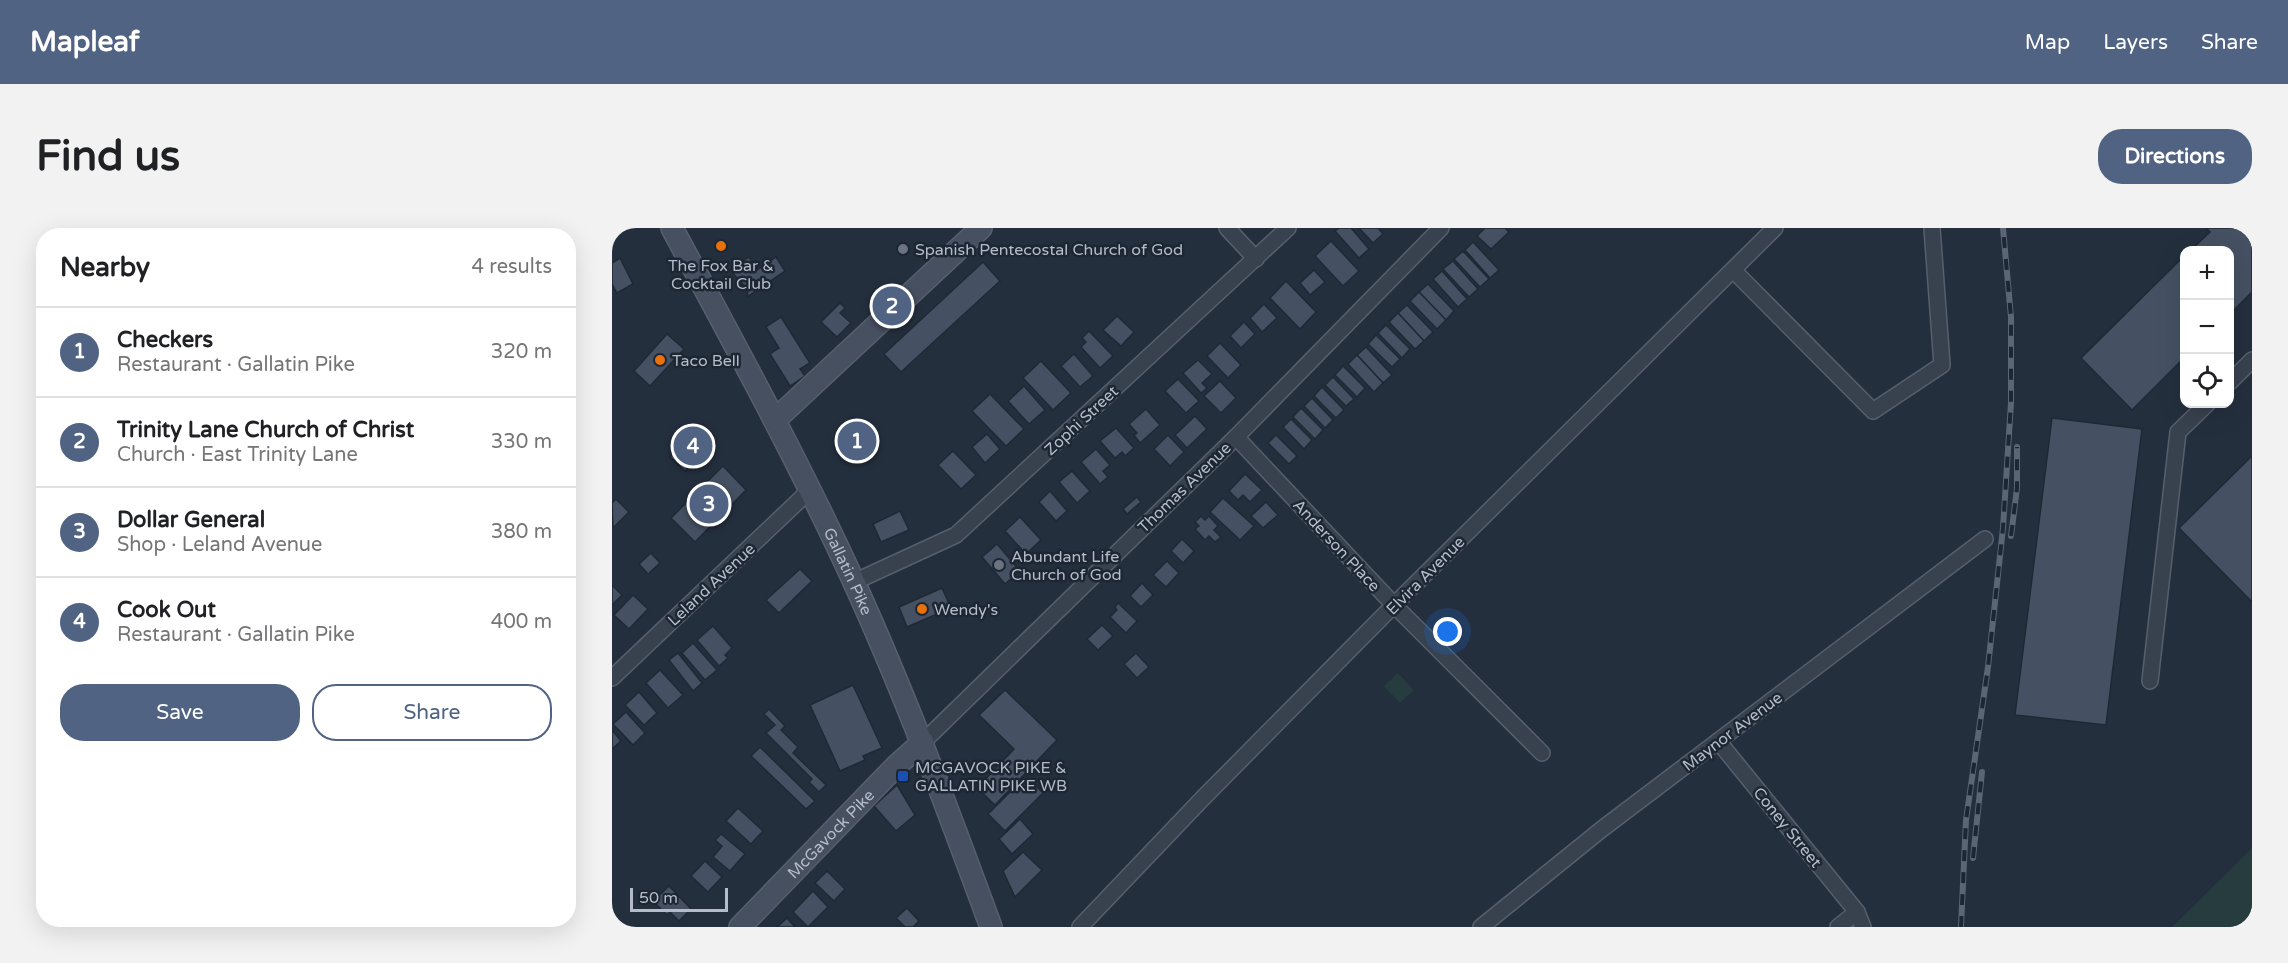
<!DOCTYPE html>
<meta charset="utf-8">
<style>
body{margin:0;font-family:"Varela Round",sans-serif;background:#f2f2f2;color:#202124}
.controls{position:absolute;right:18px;top:18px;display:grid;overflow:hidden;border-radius:12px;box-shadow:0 6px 24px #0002}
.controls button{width:54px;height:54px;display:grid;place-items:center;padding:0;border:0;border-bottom:2px solid #e0e0e0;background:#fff;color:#202124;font:30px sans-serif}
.scale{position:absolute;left:18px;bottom:15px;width:98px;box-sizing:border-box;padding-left:6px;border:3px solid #b4bcc9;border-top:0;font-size:16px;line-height:21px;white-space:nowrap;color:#b4bcc9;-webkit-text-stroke:4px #1d2633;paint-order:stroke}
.you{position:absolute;left:836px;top:404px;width:21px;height:21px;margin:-15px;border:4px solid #fff;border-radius:50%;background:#1a73e8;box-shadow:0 0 0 9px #1a73e833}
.badge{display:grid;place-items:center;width:39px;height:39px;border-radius:50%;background:#506383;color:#fff;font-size:20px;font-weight:700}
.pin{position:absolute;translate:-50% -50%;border:3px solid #fff;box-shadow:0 2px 6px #0006}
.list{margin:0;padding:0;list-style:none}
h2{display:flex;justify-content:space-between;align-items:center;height:78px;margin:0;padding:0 24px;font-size:26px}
h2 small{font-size:20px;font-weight:400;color:#757577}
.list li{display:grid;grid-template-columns:39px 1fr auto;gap:18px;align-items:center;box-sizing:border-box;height:90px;padding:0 24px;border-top:2px solid #e0e0e0}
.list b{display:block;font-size:22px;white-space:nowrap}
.list p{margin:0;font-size:20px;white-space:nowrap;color:#757577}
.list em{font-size:20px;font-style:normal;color:#757577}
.actions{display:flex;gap:12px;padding:18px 24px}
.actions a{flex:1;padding:14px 0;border:2px solid #506383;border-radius:24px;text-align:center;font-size:21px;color:#506383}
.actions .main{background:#506383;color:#fff}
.icon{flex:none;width:33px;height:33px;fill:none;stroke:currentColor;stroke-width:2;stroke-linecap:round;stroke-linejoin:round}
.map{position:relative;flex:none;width:1640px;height:699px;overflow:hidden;border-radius:24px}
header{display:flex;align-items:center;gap:36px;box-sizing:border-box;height:84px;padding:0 30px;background:#506383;color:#fff}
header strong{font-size:28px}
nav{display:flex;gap:33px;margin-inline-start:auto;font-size:21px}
.intro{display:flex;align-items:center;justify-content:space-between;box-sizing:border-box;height:144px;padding:0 36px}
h1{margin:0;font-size:42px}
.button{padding:15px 27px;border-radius:24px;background:#506383;color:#fff;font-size:21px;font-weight:700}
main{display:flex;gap:36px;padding:0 36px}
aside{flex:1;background:#fff;border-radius:24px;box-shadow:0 6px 24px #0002}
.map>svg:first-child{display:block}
</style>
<header>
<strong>Mapleaf</strong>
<nav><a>Map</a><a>Layers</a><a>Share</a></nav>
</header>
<div class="intro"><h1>Find us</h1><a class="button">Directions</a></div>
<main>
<aside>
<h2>Nearby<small>4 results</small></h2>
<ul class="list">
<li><span class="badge">1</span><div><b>Checkers</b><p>Restaurant · Gallatin Pike</p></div><em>320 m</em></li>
<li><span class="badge">2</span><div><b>Trinity Lane Church of Christ</b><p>Church · East Trinity Lane</p></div><em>330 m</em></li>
<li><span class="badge">3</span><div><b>Dollar General</b><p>Shop · Leland Avenue</p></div><em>380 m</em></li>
<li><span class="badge">4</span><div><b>Cook Out</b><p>Restaurant · Gallatin Pike</p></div><em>400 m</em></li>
</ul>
<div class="actions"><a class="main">Save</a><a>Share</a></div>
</aside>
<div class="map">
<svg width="1640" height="699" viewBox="0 0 1640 699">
<rect width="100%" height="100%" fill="#242f3e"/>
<g fill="#263c3f">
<polygon points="786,445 802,462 788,475 772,458"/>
<polygon points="1640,620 1640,699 1560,699"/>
</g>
<g fill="#455162" stroke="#1f2835" stroke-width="1.5">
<polygon points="727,0 739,0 757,21 747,30 723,3"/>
<polygon points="747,0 766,0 771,6 761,15"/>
<polygon points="873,0 893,0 897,4 879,21 865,8"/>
<polygon points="1594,0 1640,0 1640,64 1618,86 1618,22 1579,22 1598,4"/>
<polygon points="719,13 747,43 731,58 703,28"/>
<polygon points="861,14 887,42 878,50 853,22"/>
<polygon points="851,23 877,51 868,59 842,31"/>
<polygon points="1572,28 1572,130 1520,182 1469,130"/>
<polygon points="137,29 145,42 164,29 173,43 135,69 136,62 118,42"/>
<polygon points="8,30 21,56 5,65 0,56 0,35"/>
<polygon points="841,33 866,61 857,69 831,41"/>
<polygon points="371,34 388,53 289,144 272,126"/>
<polygon points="702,42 713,54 698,67 688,55"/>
<polygon points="830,43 855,71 846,79 821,51"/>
<polygon points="674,53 704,84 688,101 658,70"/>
<polygon points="816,56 842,83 834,92 807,64"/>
<polygon points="807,64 834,92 825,101 798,73"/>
<polygon points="228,75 233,80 228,85 239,95 225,109 209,94"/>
<polygon points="652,76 665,90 650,104 638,90"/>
<polygon points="795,77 821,104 812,113 786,85"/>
<polygon points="786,85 812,113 803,121 777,94"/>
<polygon points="505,88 522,104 509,118 491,102"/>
<polygon points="169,89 198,135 188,141 193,148 178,158 158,126 167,120 154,99"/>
<polygon points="632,94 643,106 629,120 618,108"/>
<polygon points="774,97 798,121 790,130 766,105"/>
<polygon points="477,103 501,128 488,140 469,119 474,114 470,110"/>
<polygon points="55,106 72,121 38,158 22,143"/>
<polygon points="764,107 788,131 780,139 756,116"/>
<polygon points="608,115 629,137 616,150 595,128"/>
<polygon points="754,119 780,147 771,155 745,127"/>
<polygon points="462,126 481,148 468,159 449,138"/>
<polygon points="745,127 771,155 762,164 736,136"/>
<polygon points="586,132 600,146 590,155 595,160 589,165 571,145"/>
<polygon points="429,133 459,165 441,182 411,150"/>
<polygon points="731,138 753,160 745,169 723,147"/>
<polygon points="721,149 742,171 734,178 713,157"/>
<polygon points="566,151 587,173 574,185 553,163"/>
<polygon points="608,153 624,170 609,185 592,168"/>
<polygon points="412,158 433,182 417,196 396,173"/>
<polygon points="710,159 732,182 724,190 702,168"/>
<polygon points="378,166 412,201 394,218 360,183"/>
<polygon points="700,170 721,192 713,200 692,178"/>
<polygon points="689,180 711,202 703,211 681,189"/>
<polygon points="534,181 548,197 528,215 522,207 525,205 517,196"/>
<polygon points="583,188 595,201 575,220 563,207"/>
<polygon points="1440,190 1530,201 1494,497 1403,487"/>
<polygon points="679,191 700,212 692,221 671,199"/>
<polygon points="91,196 105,211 73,243 58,229"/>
<polygon points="504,200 522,220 513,228 510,224 503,230 488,213"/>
<polygon points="375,206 388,221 373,235 360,219"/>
<polygon points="556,207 572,224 558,238 542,221"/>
<polygon points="664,207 685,228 677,236 656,215"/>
<polygon points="484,221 498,237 491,243 496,249 488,256 469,234"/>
<polygon points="341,223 364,247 349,261 326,237"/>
<polygon points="1640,228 1640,372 1639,373 1567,300"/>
<polygon points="111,238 134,262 83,314 59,290"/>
<polygon points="460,243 478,263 465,275 447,254"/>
<polygon points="633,246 650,262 638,274 631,267 626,272 617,263"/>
<polygon points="438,263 455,283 444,293 427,274"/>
<polygon points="525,269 529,274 515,286 511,281"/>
<polygon points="611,270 642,298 628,312 598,284"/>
<polygon points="4,271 17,284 1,300 0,275"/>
<polygon points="654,274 666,287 651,300 639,288"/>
<polygon points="288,283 297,302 269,314 261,296"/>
<polygon points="589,288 593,292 597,288 606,298 602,302 609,309 603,314 597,308 593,312 583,301 587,298 583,294"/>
<polygon points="408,289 429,312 414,326 393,303"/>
<polygon points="570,311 582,323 571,335 559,323"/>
<polygon points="385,316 408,343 393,356 370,329"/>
<polygon points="39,325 48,335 36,346 27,336"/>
<polygon points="555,333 567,345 554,359 541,347"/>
<polygon points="188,341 200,353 167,385 154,372"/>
<polygon points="530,355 541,367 529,379 518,368"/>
<polygon points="0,357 10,367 0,377"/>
<polygon points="330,360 339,380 295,399 287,379"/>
<polygon points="21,367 36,381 17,401 2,387"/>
<polygon points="506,375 525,393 514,405 498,389 505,382 503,379"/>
<polygon points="490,397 501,408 486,422 475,411"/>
<polygon points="101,398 120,420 113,427 116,430 107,438 85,412"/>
<polygon points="81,415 105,442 93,452 70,425"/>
<polygon points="66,425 90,455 81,463 57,432"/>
<polygon points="524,425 537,439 525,450 512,436"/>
<polygon points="48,442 71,467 56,480 34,455"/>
<polygon points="241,457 270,520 251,528 253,532 228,543 198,477"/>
<polygon points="393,462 445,512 383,577 365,560 402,521 367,487"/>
<polygon points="27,464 45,485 32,497 13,477"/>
<polygon points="157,481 173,498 169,502 186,519 181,525 214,557 207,564 197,554 200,551 154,505 163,497 152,486"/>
<polygon points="14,484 33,505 21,517 1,496"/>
<polygon points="0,502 9,513 0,521"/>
<polygon points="148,519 203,573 194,581 139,528"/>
<polygon points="414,548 431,565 393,603 376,586"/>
<polygon points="285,557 303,587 284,603 262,578"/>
<polygon points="126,580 151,603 139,616 114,593"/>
<polygon points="408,591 421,606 400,626 387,611"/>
<polygon points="109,606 133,626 118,643 101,629 110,618 103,612"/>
<polygon points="411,624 430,642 403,669 391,643"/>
<polygon points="93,633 110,649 96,664 79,648"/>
<polygon points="215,643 233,661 222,673 203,655"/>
<polygon points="57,658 79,681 67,693 58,684 55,687 41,673"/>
<polygon points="201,663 216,679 196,699 181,684"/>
<polygon points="295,680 307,693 301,699 293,699 284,690"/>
<polygon points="175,690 183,699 165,699"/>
</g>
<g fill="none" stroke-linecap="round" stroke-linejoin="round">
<defs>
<g id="street">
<polyline points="615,0 644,31"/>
<polyline points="1121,42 1261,183 1330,137 1320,0"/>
<polyline points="1618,154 1640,132"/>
<polyline points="624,209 782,377 930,525"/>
<polyline points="242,354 344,307 676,0"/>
<polyline points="0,450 198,262"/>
<polyline points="1538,453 1566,204 1595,176"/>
<polyline points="1106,513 1245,684 1251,699"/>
<polyline points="311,514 624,209 829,0"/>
<polyline points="468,699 591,570 782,377 1163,0"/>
<polyline points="869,699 990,601 1373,311"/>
<polyline points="1226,699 1245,684"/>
</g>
<g id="secondary">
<path id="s1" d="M60,0C123,117 186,232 241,352C293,466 336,582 379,699"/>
<polyline points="163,192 369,0"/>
<path id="s2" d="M128,699L284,538L311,514"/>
</g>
</defs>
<use href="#street" stroke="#565f6c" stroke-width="18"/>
<use href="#secondary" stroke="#565f6c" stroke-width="24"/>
<use href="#street" stroke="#38414e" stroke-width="15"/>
<use href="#secondary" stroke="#465061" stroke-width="21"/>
<defs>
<g id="rail">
<polyline points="1399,308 1405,260 1405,219"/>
<polyline points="1361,630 1370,544"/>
<polyline points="1349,699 1354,592 1376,439 1391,300 1399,175 1399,89 1391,0"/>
</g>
</defs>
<use href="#rail" stroke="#5a6575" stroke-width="6"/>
<use href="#rail" stroke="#1d2633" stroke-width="4" stroke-dasharray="11" stroke-linecap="butt"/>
</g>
<g fill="#e8710a" stroke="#1d2633" stroke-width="2">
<circle cx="109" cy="18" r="6"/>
<circle cx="48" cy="132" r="6"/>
<circle cx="310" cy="381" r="6"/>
</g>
<g fill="#6b7280" stroke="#1d2633" stroke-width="2">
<circle cx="291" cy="21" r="6"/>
<circle cx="387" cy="337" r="6"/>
</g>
<rect fill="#1a4fb4" stroke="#1d2633" stroke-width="2" x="285" y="542" width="12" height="12" rx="3"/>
<g text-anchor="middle" stroke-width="5" stroke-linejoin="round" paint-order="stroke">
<g font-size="16" fill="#b4bcc9" stroke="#1d2633" text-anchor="start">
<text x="303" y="27">Spanish Pentecostal Church of God</text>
<text x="109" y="43" text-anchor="middle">The Fox Bar &amp;<tspan x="109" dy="18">Cocktail Club</tspan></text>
<text x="60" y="138">Taco Bell</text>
<text x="399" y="334">Abundant Life<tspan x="399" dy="18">Church of God</tspan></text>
<text x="322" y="387">Wendy's</text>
<text x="303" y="545">MCGAVOCK PIKE &amp;<tspan x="303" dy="18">GALLATIN PIKE WB</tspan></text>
</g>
<g font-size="16" fill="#b4bcc9" stroke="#1d2633">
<text transform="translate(469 192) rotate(-43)" y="6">Zophi Street</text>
<text transform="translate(572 259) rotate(-44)" y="6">Thomas Avenue</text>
<text transform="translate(725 317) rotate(47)" y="6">Anderson Place</text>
<text dy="6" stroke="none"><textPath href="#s1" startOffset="386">Gallatin Pike</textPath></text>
<text transform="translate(813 347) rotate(-45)" y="6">Elvira Avenue</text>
<text transform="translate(99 356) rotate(-43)" y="6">Leland Avenue</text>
<text transform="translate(1120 503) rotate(-37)" y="6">Maynor Avenue</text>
<text transform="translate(1176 599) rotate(51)" y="6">Coney Street</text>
<text dy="6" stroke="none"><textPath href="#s2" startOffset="130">McGavock Pike</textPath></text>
</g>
</g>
</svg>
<div class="controls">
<button>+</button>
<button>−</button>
<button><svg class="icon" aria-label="locate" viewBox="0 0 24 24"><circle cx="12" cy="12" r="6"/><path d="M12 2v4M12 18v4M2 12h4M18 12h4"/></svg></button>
</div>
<div class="scale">50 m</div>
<div class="you"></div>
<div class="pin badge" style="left:245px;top:213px">1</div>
<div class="pin badge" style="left:280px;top:78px">2</div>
<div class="pin badge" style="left:97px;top:276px">3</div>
<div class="pin badge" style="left:81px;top:218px">4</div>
</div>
</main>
